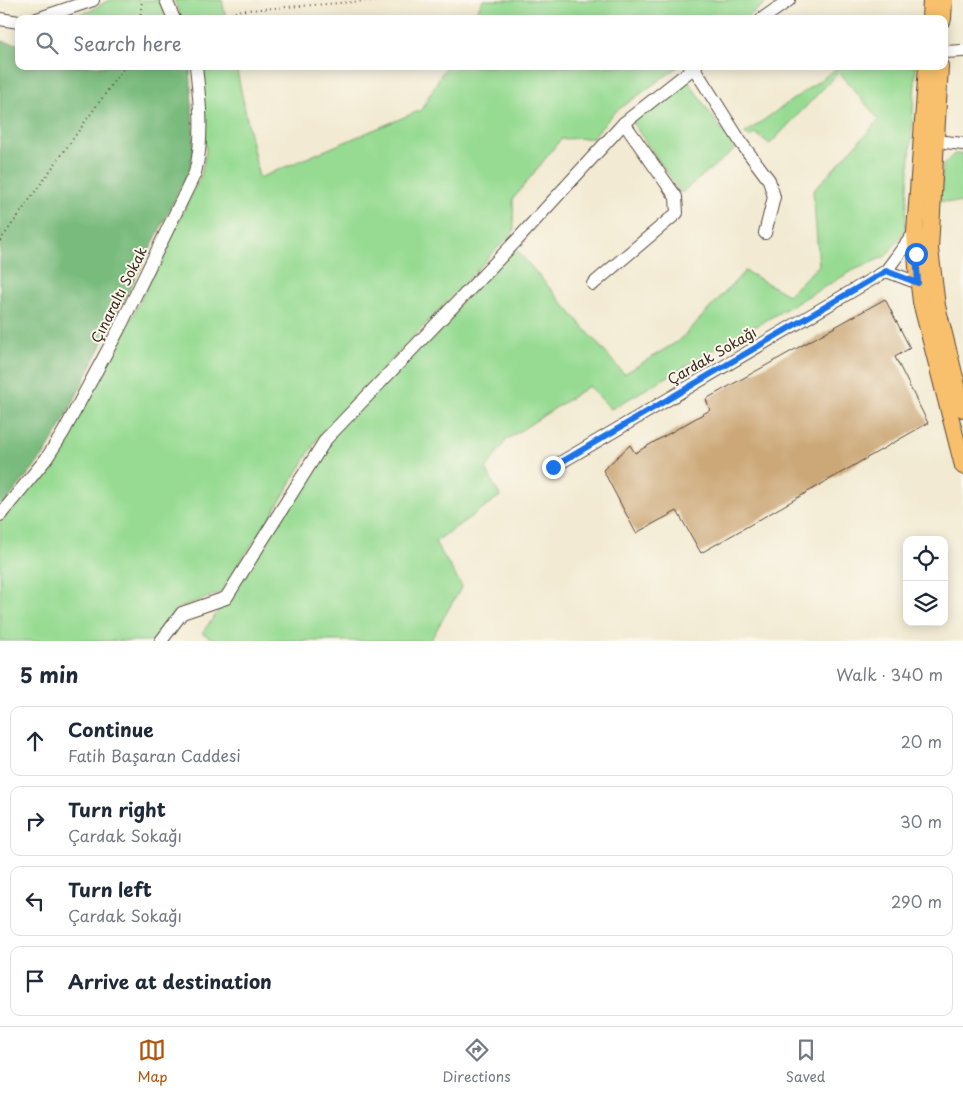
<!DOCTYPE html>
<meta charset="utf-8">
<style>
body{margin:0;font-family:"Playpen Sans",sans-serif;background:#f6f6f7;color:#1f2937}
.controls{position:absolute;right:15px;bottom:15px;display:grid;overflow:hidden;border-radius:10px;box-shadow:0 2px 12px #0003}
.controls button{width:45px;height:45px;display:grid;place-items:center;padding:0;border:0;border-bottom:1px solid #e0e1e3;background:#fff;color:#1f2937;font:25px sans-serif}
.stop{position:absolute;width:15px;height:15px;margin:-11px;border:4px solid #1a73e8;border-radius:50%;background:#fff}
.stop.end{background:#1a73e8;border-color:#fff;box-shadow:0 1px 5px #0008}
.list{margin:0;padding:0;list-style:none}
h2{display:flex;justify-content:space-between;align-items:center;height:65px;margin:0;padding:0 20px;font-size:21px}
h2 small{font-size:16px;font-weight:400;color:#747a83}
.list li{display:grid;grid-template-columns:32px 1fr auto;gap:15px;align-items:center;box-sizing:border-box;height:70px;margin:0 10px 10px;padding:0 10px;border:1px solid #e0e1e3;border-radius:10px}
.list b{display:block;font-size:19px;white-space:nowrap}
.list p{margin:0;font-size:16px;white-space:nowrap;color:#747a83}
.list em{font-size:16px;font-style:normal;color:#747a83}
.icon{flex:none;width:28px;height:28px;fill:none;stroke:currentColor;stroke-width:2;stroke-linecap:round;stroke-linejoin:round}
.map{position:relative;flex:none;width:963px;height:641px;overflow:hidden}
.search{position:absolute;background:#fff;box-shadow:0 2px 12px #0003;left:15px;right:15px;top:15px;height:55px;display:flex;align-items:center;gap:12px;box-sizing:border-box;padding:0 18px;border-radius:10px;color:#747a83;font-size:19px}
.sheet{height:385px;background:#fff}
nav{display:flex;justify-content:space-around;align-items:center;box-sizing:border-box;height:70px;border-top:1px solid #e0e1e3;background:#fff;font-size:14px;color:#747a83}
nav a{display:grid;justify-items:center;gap:2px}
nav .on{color:#b45309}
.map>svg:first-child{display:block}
</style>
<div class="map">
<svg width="963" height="641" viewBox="0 0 963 641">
<rect width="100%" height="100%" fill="#fbf7ec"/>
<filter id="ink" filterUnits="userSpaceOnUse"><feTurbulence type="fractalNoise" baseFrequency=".02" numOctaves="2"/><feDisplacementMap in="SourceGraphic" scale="10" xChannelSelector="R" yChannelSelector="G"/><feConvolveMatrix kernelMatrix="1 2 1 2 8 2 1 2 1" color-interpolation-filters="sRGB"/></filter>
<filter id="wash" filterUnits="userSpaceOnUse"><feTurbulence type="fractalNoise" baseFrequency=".0096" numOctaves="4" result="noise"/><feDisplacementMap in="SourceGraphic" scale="20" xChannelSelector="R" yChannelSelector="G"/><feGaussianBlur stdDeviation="1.12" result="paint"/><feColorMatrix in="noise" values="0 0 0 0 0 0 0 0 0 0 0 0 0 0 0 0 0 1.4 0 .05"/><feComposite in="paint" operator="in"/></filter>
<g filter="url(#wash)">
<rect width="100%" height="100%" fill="#f2ead2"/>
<g fill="#97db93" stroke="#698258">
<polygon points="109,0 160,0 170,19 63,19 90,11"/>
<polygon points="174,0 222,0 226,19 182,19"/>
<polygon points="483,0 770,0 744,19 472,19"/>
<polygon points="201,66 236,66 259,178 421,110 446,66 679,66 615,112 592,138 561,139 513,199 514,231 319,436 275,509 220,593 176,609 153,641 0,641 0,522 52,461 67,435 125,332 201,175 206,151"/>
<polygon points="840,66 916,66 905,231 886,256 854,270 611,409 589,386 506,440 486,469 500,496 435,542 462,586 430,641 217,641 202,633 226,600 326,439 515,248 624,374 680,340 745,271 788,295 819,265 813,191 879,120 839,72 770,144 755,133 750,137 744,134"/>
<polygon points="688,81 735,149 681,193 632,122"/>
<polygon points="954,154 963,154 963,203 940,201 943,165"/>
</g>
<polygon fill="#79bb7d" stroke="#5a724e" points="0,41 19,44 19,66 190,66 194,149 189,171 60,428 43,456 0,509"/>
<g id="blocks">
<polygon fill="#cca878" points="885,299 910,348 895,357 928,423 701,553 677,511 636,533 603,470 630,445 635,453 710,410 706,399"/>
</g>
</g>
<g filter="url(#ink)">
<use href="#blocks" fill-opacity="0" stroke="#564739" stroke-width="1"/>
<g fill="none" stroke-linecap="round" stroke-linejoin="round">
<defs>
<g id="minor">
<polyline points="166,0 174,19"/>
<polyline points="0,19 19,22"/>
<polyline points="37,19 93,0"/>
<polyline points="762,19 789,0"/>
<polyline points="944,52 963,51"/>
<polyline points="694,68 742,144 769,180 774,197 765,233"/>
<polyline points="936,141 963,144"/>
<polyline points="886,271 918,283"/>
<polyline points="593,284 677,213 676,197 624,123"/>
<polyline points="553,467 886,271 915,232"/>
<path d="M0,515L46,459L63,433L119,329L195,173C204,138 200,102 196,66"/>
<polyline points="161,641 182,613 226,598 326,439 517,240 624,123 696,66"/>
</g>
<g id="major">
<polyline points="930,19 931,0"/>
<polyline points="943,19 944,0"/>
<polyline points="927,66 915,232 917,268 921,302 963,466"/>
<polyline points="940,66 930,249 937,306 963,409"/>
</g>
</defs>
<use href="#minor" stroke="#564739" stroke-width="14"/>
<use href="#major" stroke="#564739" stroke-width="18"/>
<g stroke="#564739" stroke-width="2" stroke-dasharray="1 4" stroke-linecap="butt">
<polyline points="235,11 379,0"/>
<polyline points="140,19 142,0"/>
<polyline points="0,241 125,66"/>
</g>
<use href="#minor" stroke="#fff" stroke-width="12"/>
<use href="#major" stroke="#f8bf6c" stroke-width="16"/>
</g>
</g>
<g fill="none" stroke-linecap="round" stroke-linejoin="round" filter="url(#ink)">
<polyline stroke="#1a73e8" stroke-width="6" points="553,467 886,271 918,283 916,254"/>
</g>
<g text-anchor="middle" stroke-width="4" stroke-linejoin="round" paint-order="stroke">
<g font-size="14" fill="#3b2a1e" stroke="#fbf7ec">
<text transform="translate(119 295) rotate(-63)" y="5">Çınaraltı Sokak</text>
<text transform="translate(712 356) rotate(-30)" y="5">Çardak Sokağı</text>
</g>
</g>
</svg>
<div class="controls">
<button><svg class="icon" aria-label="locate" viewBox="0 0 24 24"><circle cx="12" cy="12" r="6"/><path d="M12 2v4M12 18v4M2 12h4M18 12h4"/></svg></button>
<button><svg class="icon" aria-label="layers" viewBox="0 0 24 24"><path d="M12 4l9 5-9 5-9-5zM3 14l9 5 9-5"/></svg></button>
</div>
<div class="stop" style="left:916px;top:254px"></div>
<div class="stop end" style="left:553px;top:467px"></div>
<div class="search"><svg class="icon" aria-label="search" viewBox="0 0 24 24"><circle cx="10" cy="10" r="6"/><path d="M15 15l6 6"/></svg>Search here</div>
</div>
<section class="sheet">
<h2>5 min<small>Walk · 340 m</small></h2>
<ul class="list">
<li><svg class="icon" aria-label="ahead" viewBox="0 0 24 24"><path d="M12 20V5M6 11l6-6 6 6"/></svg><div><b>Continue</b><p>Fatih Başaran Caddesi</p></div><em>20 m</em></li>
<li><svg class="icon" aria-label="right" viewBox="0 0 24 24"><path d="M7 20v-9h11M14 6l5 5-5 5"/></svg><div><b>Turn right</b><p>Çardak Sokağı</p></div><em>30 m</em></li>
<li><svg class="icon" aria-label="left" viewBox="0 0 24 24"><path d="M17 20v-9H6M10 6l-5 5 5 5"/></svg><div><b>Turn left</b><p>Çardak Sokağı</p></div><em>290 m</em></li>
<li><svg class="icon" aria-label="arrive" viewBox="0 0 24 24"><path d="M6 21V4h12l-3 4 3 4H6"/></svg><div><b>Arrive at destination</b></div></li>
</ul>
</section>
<nav>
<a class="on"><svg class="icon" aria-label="map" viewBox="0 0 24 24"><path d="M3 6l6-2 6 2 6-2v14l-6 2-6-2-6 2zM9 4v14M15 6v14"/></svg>Map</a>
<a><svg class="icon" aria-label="directions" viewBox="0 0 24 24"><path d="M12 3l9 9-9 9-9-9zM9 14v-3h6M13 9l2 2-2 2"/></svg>Directions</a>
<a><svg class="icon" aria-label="saved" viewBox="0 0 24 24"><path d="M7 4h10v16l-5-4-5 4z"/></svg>Saved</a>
</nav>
